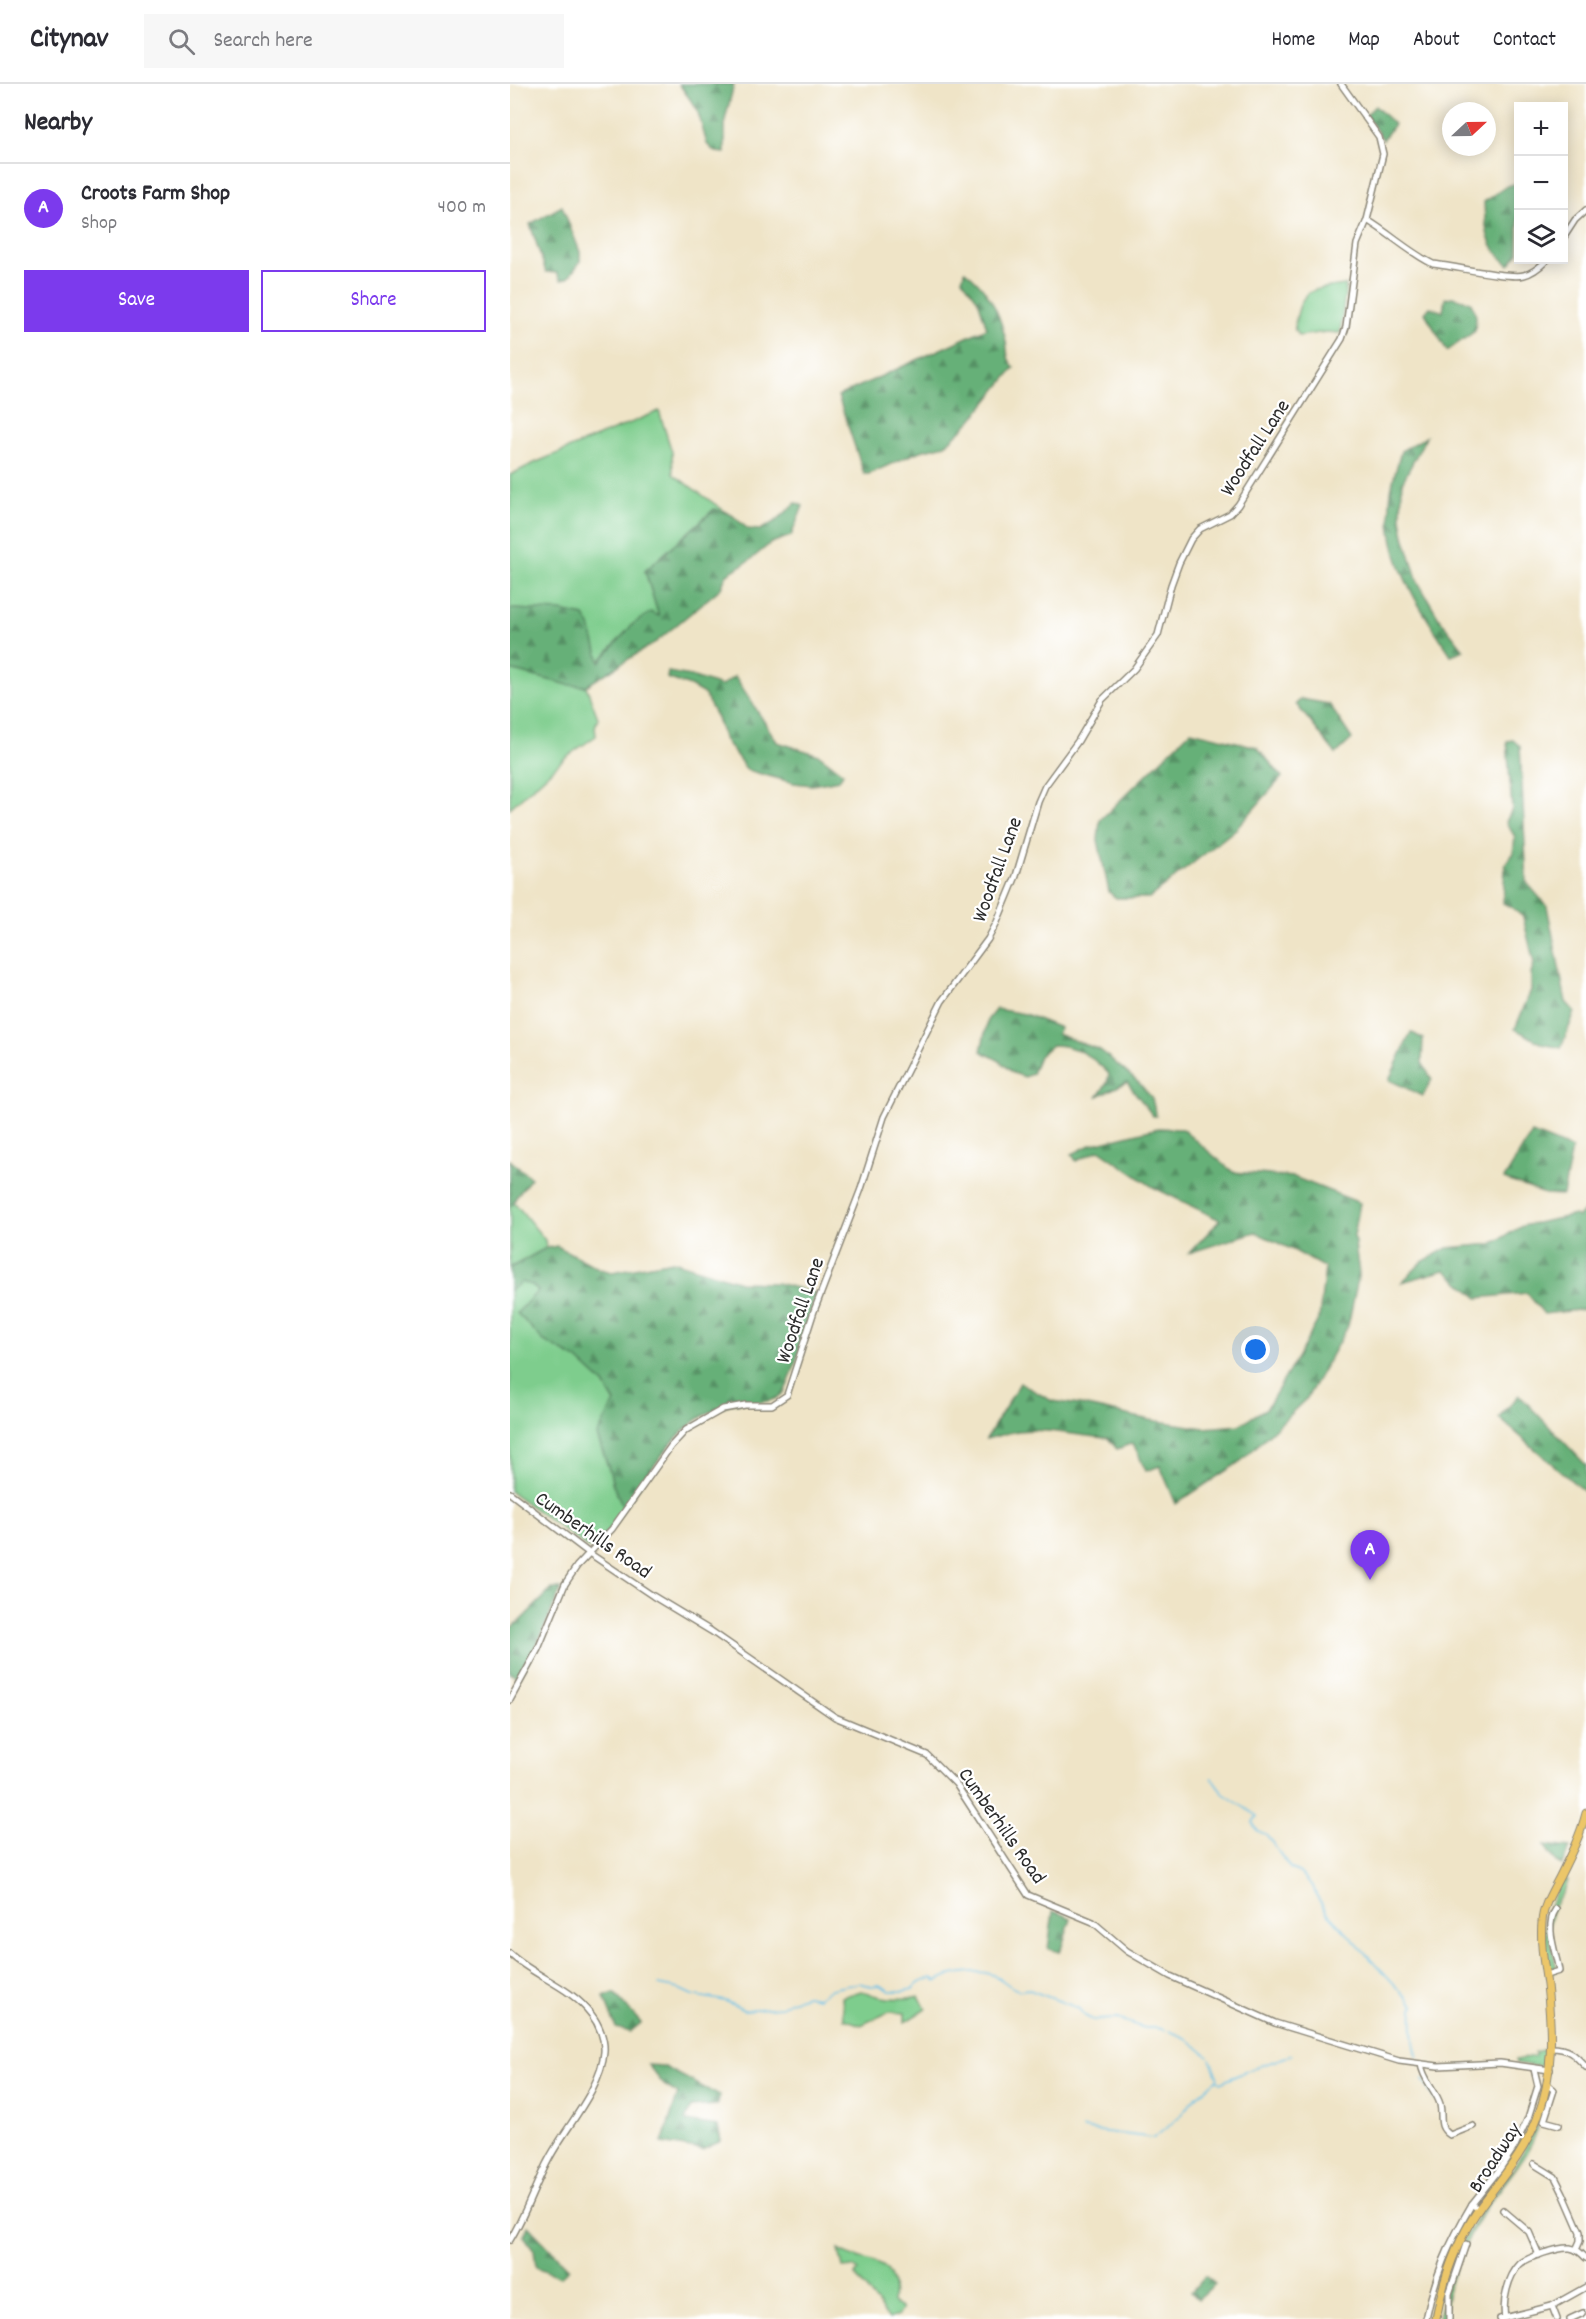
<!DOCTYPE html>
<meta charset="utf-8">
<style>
body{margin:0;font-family:Dekko,sans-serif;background:#f7f7f7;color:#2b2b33}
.controls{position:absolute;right:18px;top:18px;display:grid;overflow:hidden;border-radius:0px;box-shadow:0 3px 15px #0003}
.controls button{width:54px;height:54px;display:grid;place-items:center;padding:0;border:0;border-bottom:2px solid #e1e1e2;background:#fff;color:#2b2b33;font:30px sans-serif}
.compass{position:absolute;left:932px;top:18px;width:54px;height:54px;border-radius:50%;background:#fff;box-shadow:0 3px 15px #0003;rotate:68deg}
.you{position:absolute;left:746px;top:1266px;width:21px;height:21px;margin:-15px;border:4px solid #fff;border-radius:50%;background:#1a73e8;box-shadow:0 0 0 9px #1a73e833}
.badge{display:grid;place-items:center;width:39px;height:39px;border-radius:50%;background:#7c3aed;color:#fff;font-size:20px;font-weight:700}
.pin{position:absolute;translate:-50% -50px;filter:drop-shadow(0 2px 3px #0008)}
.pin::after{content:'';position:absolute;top:32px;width:21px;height:18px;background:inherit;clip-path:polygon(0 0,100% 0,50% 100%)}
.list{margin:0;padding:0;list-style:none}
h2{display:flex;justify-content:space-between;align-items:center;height:78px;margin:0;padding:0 24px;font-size:26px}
h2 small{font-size:20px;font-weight:400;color:#7c7c81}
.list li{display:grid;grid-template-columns:39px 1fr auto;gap:18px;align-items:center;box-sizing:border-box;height:90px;padding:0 24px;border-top:2px solid #e1e1e2}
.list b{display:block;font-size:22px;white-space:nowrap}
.list p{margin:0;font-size:20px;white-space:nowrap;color:#7c7c81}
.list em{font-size:20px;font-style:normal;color:#7c7c81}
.actions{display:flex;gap:12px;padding:18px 24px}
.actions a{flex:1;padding:14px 0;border:2px solid #7c3aed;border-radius:0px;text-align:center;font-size:21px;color:#7c3aed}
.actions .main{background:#7c3aed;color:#fff}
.icon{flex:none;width:33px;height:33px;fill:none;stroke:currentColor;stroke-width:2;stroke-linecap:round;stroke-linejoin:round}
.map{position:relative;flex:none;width:1076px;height:2235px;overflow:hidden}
header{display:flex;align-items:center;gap:36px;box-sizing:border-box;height:84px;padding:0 30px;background:#fff;border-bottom:2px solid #e1e1e2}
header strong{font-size:28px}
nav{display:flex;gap:33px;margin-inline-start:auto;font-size:21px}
.search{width:420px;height:54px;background:#f7f7f7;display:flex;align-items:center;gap:15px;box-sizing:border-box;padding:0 21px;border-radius:0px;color:#7c7c81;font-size:22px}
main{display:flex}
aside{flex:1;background:#fff}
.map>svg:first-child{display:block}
</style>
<header>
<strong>Citynav</strong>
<div class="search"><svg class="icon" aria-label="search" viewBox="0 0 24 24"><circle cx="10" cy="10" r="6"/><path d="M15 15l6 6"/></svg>Search here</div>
<nav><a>Home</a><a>Map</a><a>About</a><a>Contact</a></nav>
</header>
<main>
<aside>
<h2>Nearby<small></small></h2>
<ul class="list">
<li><span class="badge">A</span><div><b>Croots Farm Shop</b><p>Shop</p></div><em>400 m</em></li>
</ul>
<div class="actions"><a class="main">Save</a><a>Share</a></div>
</aside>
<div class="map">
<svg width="1076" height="2235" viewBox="0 0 1076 2235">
<defs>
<pattern id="forest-firs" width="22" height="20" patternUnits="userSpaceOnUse" patternTransform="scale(1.5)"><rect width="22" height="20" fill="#66b078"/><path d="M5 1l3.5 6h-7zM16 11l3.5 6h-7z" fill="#548f63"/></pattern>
</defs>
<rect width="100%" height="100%" fill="#fff"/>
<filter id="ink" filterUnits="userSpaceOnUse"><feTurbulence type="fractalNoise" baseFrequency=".0167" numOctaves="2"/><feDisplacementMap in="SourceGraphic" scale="12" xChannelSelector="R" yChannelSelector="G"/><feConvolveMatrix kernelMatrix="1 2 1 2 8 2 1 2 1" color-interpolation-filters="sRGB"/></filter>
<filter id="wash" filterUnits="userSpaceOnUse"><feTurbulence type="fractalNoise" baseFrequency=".008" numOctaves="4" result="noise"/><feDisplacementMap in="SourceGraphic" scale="24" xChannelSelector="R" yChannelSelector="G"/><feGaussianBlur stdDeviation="1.35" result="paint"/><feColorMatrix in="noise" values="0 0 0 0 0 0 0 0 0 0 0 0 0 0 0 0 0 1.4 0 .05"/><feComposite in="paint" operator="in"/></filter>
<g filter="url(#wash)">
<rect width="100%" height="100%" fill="#efe4c7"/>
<g fill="#7ecd8d" stroke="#547c5c" stroke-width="1.5">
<path d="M836,201L830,249L816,248L789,252L784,245C792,204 796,206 836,201Z"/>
<polygon points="149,327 162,368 163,390 219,430 204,425 135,487 149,533 123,540 89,578 74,532 50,527 0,525 0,391 22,380"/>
<polygon points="0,586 59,601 76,602 88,634 85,643 86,652 56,673 0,724"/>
<polygon points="5,1119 35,1156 36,1164 0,1184 0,1122"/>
<polygon points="12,1198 22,1201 28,1207 7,1229 34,1257 67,1275 94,1300 105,1319 87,1351 100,1388 103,1401 114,1424 105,1440 80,1465 0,1407 0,1206"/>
<path d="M1051,1796H1058C1055,1810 1045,1816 1041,1830C1036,1848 1043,1868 1047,1886L1042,1889C1037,1884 1037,1878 1036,1871C1032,1843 1039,1821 1051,1796Z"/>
<path d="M351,1907C369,1914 390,1917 409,1912L416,1925L395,1938V1929L379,1928L351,1941L334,1935L332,1913Z"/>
<polygon points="1036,1965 1033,1983 1006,1979 1005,1976 1025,1972 1025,1968"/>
<path d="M1027,2041L1028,2044C1016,2077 991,2102 972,2130C961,2146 954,2163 947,2181C939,2198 933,2216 937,2235H929L937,2196L954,2155L969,2130L1003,2085Z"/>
<path d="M962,2124L964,2125C944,2163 930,2193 923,2235H919L926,2197L933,2177Z"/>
<path d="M329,2166C358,2184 388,2169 383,2219L392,2225L388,2231L379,2235L345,2191L348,2187L344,2183L333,2184Z"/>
</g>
<g fill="url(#forest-firs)" stroke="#486e52" stroke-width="1.5">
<polygon points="169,0 224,0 215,36 215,69 205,68 197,60 187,25"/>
<polygon points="865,22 884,40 873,56 856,31"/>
<path d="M1008,99V170L999,181C976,163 975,145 974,118L997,102Z"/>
<polygon points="52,122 70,168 70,178 58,194 51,196 47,189 36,188 20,140"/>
<path d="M455,187C478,204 489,227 495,253C499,267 494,271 504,284L461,337L435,361L410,367L359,390H354L328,312L477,244L468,216L452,195Z"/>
<polygon points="943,213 961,218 966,232 965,247 937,267 915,229 920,223 933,228 935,214"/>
<path d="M916,353L892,399L891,434L894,452L908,498L929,534L954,566L941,571C907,519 872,473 881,407C883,394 888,380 891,367Z"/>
<polygon points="286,419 293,422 281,452 261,459 239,477 217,490 211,504 146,558 76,602 59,601 0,586 0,525 50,527 74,532 80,542 90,578 123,540 141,528 149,532 135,487 205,425 222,431 238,445 250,446 266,437"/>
<polygon points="158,588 181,592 211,602 225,592 267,658 309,671 333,689 329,696 302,701 284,699 237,686 214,655 207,634 194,610 180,602 157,594"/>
<polygon points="791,615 819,620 842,655 826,670 786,620"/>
<polygon points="681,647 747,663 772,693 727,744 639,814 606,814 599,808 588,756 590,736"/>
<polygon points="1003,656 1010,662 1017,799 1037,822 1056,918 1065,928 1051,964 1032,960 1005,945 1021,906 1021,890 1024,879 1013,833 1001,823 993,819 995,782 1003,769 1005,753 996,738 1002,725 997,657"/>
<path d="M486,925L515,930L550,944L547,950L590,966L629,999L642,1014L646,1032H643L617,998L588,1012L597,999L599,990C583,973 566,961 542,961L529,972L522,990L515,993L503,989L490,977L471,967L478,935Z"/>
<polygon points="901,948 913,955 912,979 922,995 913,1012 879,996"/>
<path d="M648,1044L672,1045L723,1088L784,1093L850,1119L844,1152L849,1190L838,1242L797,1314L731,1377L666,1420L650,1382L636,1387L623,1359L607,1365L598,1354C568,1352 538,1344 508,1347C497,1349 486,1353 476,1355L510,1299L542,1317L577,1322L640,1336L694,1344L729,1341L757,1324L790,1269L809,1234L815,1184L785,1167L745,1148L679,1169L710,1136L643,1103L589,1066L566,1077L562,1070L580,1061Z"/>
<polygon points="1022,1049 1062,1065 1053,1111 1035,1110 994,1095"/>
<polygon points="0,1076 21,1094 6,1113 4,1119 0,1122"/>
<polygon points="1076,1124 1076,1225 1034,1230 1017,1209 968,1214 935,1186 892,1198 912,1178 937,1164 982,1160 1012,1142 1065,1131 1068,1133"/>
<path d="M47,1162L90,1185L102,1188L163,1177L230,1198L267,1199L306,1209C301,1226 282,1300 273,1309C260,1323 238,1316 221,1320C168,1334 145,1383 114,1424L103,1401L100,1388L87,1351L105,1318L94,1300L67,1275L34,1257L7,1229L28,1207L22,1201L12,1198L0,1206V1184L36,1164Z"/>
<polygon points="1009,1311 1076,1381 1076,1409 989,1334"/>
<polygon points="42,1505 51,1505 29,1556 9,1594 0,1589 0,1544 9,1538"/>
<polygon points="1034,1761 1060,1764 1052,1781 1046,1778"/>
<polygon points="543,1827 561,1834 550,1868 538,1865"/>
<polygon points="104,1909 131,1939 120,1948 106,1944 94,1913"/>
<polygon points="138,1981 153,1982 210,2012 207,2021 181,2023 175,2037 208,2042 211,2057 192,2066 152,2059 168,2010 154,2001"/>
<polygon points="18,2142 59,2185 50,2193 26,2183 24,2166 14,2152"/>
<polygon points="695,2192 705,2200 688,2215 681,2208"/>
</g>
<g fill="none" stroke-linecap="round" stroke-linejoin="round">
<g stroke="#6ac1e7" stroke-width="1.5">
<path d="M702,1694L714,1710L747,1732L743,1738C745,1746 748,1748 756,1750L780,1784L790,1789L803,1802L806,1811L817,1828L904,1921C901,1931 903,1963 908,1973"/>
<path d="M149,1901L169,1905L182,1911L215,1917L234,1926L271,1923L280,1917L297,1912L308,1914L321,1905L349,1899L361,1902L369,1901L380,1907H393L403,1905L409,1899L422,1894L427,1897C440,1889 468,1885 483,1891C495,1895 503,1910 517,1905L568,1924L575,1932L583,1936L607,1935L635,1944H647L655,1946"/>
<polyline points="659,1947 676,1954 698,1972"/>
<polyline points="700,1975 708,1994 706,1996"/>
<polyline points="913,1996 925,2016"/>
<polyline points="573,2045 644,2054 668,2034 685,2014 706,1996 710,1999 746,1983 782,1971"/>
</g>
</g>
</g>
<g filter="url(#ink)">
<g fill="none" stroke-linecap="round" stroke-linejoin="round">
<defs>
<g id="minor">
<path d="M857,136C879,149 900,169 923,180C943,182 998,195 1014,191C1023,189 1031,182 1037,176"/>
<polyline points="1054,153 1065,136 1076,126"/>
<polyline points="0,1409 79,1469 143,1512 201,1547 325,1633 417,1671 446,1700 518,1811 583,1838 617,1867 660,1892 765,1939 889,1977 928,1982 990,1979 1040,1986"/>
<polyline points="0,1616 28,1565 55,1500 67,1482 102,1445 161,1362 176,1346 213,1325 235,1321 262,1321 277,1311 304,1227 351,1105 374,1033 432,917 478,855 487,838 506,792 528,718 535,702 568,657 592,616 624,585 648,551 661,501 669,479 681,455 690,445 720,430 728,421 832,255 836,243 847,160 857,136 873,70 869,53 831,0"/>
<path d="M0,1870C25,1893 60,1902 81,1930C89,1940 95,1955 94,1968C92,2003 56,2043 40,2073C25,2100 16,2130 0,2156"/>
<path d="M1036,1891L1049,1887C1046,1868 1034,1842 1046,1825"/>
<path d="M1041,1964C1059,1964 1065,1971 1076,1983"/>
<path d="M911,1980C913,1996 926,2006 930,2020C933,2034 927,2042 940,2051L963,2042"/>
<polyline points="1037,2000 1044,2006 1034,2037 1049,2041"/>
<polyline points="1024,2080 1045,2093 1053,2109 1070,2148 1070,2157 1066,2166"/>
<polyline points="969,2126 962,2120 989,2086 1005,2062 1018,2034 1028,2002 1024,1985"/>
<polyline points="993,2126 1019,2148 1029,2171"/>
<polyline points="1042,2222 1047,2235"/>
<path d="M995,2234C992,2218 998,2192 1010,2180C1018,2173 1049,2163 1060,2164C1067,2165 1071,2169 1076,2174"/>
<path d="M916,2235C925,2191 939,2159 962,2120"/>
<polyline points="939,2235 939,2210 956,2160"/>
<polyline points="990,2235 1042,2222 1076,2203"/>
<polyline points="1060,2235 1073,2229"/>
</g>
<path id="major" d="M926,2235C933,2195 945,2160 968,2126C991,2094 1012,2073 1027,2035C1044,1991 1042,1947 1037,1901C1034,1880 1030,1859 1032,1838C1033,1821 1043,1806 1050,1792C1060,1772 1071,1750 1076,1729"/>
</defs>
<use href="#minor" stroke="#8d8879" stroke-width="8"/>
<use href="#major" stroke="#8d8879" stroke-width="9"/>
<use href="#minor" stroke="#fff" stroke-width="5"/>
<use href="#major" stroke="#ecc669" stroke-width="7"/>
</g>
</g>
<g text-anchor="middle" stroke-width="4.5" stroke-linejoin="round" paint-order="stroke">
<g font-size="21" fill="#2b2b2b" stroke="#fff">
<text transform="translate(744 363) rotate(-57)" y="7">Woodfall Lane</text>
<text transform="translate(486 785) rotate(-70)" y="7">Woodfall Lane</text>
<text transform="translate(289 1226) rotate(-71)" y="7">Woodfall Lane</text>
<text transform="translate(84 1450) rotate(35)" y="7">Cumberhills Road</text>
<text transform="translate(493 1741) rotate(55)" y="7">Cumberhills Road</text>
<text transform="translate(984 2073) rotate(-57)" y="7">Broadway</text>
</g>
</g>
</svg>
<div class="controls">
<button>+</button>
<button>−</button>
<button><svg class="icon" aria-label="layers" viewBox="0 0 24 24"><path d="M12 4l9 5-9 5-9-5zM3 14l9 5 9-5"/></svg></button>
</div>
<svg class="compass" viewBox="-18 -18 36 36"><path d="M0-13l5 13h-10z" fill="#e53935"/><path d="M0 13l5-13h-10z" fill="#7c7c81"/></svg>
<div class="you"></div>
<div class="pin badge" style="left:860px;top:1496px">A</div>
</div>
</main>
